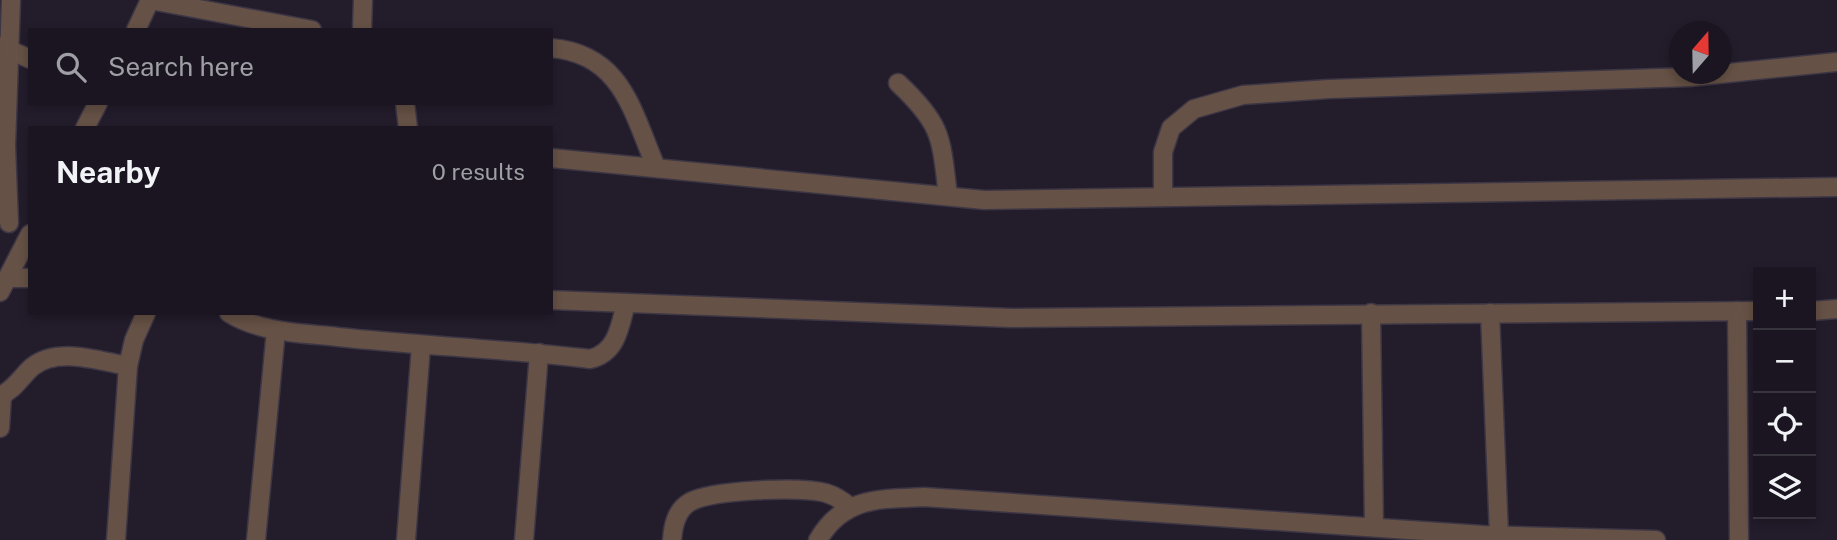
<!DOCTYPE html>
<meta charset="utf-8">
<style>
body{margin:0;font-family:"Public Sans",sans-serif;background:#231e29;color:#f1f3f6}
.controls{position:absolute;right:21px;bottom:21px;display:grid;overflow:hidden;border-radius:0px;box-shadow:0 4px 10px #0003}
.controls button{width:63px;height:63px;display:grid;place-items:center;padding:0;border:0;border-bottom:2px solid #38343e;background:#1a1520;color:#f1f3f6;font:35px sans-serif}
.compass{position:absolute;left:1669px;top:21px;width:63px;height:63px;border-radius:50%;background:#1a1520;box-shadow:0 4px 10px #0003;rotate:20deg}
.list{margin:0;padding:0;list-style:none}
h2{display:flex;justify-content:space-between;align-items:center;height:91px;margin:0;padding:0 28px;font-size:30px}
h2 small{font-size:23px;font-weight:400;color:#9f9fa5}
.icon{flex:none;width:38px;height:38px;fill:none;stroke:currentColor;stroke-width:2;stroke-linecap:round;stroke-linejoin:round}
.map{position:relative;flex:none;width:1837px;height:540px;overflow:hidden}
.search{position:absolute;background:#1a1520;box-shadow:0 4px 10px #0003;left:28px;top:28px;width:525px;height:77px;display:flex;align-items:center;gap:18px;box-sizing:border-box;padding:0 24px;border-radius:0px;color:#9f9fa5;font-size:26px}
.panel{position:absolute;background:#1a1520;box-shadow:0 4px 10px #0003;left:28px;top:126px;width:525px;height:189px;border-radius:0px}
.map>svg:first-child{display:block}
</style>
<div class="map">
<svg width="1837" height="540" viewBox="0 0 1837 540">
<rect width="100%" height="100%" fill="#231c2b"/>
<g fill="none" stroke-linecap="round" stroke-linejoin="round">
<defs>
<g id="minor">
<polyline points="150,0 312,30"/>
<polyline points="136,30 150,0"/>
<polyline points="362,30 363,0"/>
<polyline points="1,46 30,59"/>
<path d="M551,48C622,54 632,111 656,167"/>
<path d="M898,83C943,125 941,138 948,196"/>
<polyline points="405,103 408,128"/>
<polyline points="85,128 98,103"/>
<polyline points="551,158 984,200 1837,187"/>
<polyline points="1163,197 1163,152 1171,128 1194,109 1243,95 1329,89 1690,77 1837,62"/>
<polyline points="9,223 6,146 11,0"/>
<polyline points="7,278 30,278"/>
<polyline points="0,292 30,234"/>
<polyline points="551,300 1011,318 1758,311"/>
<polyline points="1737,311 1739,540"/>
<polyline points="1811,311 1837,309"/>
<path d="M229,313C260,333 303,333 338,337C422,346 507,349 590,359C617,353 620,326 626,303"/>
<polyline points="1371,313 1374,527"/>
<polyline points="1490,313 1499,535"/>
<path d="M0,396C14,390 21,377 32,367C57,346 99,361 128,366"/>
<polyline points="0,428 2,396"/>
<polyline points="116,540 128,366 134,340 146,313"/>
<polyline points="256,540 276,330"/>
<polyline points="406,540 421,346"/>
<polyline points="524,540 539,353"/>
<path d="M672,540C673,526 676,510 690,502C712,490 801,486 826,493C836,496 842,500 850,507"/>
<path d="M818,540C843,497 879,499 924,497L1483,535L1656,540"/>
</g>
</defs>
<use href="#minor" stroke="#3d3645" stroke-width="21"/>
<use href="#minor" stroke="#655145" stroke-width="18"/>
</g>
</svg>
<div class="controls">
<button>+</button>
<button>−</button>
<button><svg class="icon" aria-label="locate" viewBox="0 0 24 24"><circle cx="12" cy="12" r="6"/><path d="M12 2v4M12 18v4M2 12h4M18 12h4"/></svg></button>
<button><svg class="icon" aria-label="layers" viewBox="0 0 24 24"><path d="M12 4l9 5-9 5-9-5zM3 14l9 5 9-5"/></svg></button>
</div>
<svg class="compass" viewBox="-18 -18 36 36"><path d="M0-13l5 13h-10z" fill="#e53935"/><path d="M0 13l5-13h-10z" fill="#9f9fa5"/></svg>
<div class="search"><svg class="icon" aria-label="search" viewBox="0 0 24 24"><circle cx="10" cy="10" r="6"/><path d="M15 15l6 6"/></svg>Search here</div>
<section class="panel">
<h2>Nearby<small>0 results</small></h2>
<ul class="list">
</ul>
</section>
</div>
